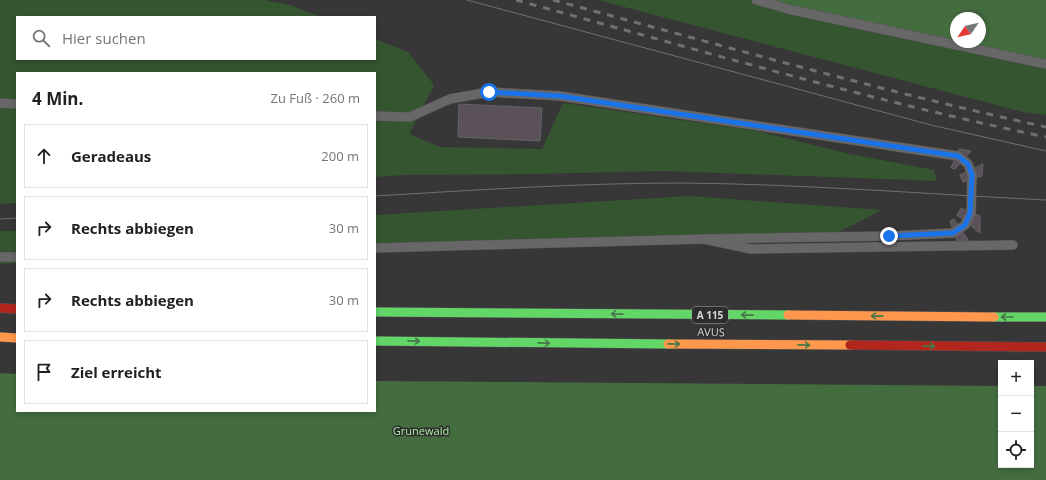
<!DOCTYPE html>
<html lang="de">
<meta charset="utf-8">
<style>
body{margin:0;font-family:"Open Sans",sans-serif;background:#f6f6f6;color:#202124}
.controls{position:absolute;right:12px;bottom:12px;display:grid;overflow:hidden;border-radius:0px;box-shadow:0 2px 6px #0003}
.controls button{width:36px;height:36px;display:grid;place-items:center;padding:0;border:0;border-bottom:1px solid #e0e0e0;background:#fff;color:#202124;font:20px sans-serif}
.compass{position:absolute;left:950px;top:12px;width:36px;height:36px;border-radius:50%;background:#fff;box-shadow:0 2px 6px #0003;rotate:236deg}
.stop{position:absolute;width:12px;height:12px;margin:-9px;border:3px solid #1a73e8;border-radius:50%;background:#fff}
.stop.end{background:#1a73e8;border-color:#fff;box-shadow:0 1px 4px #0008}
.list{margin:0;padding:0;list-style:none}
h2{display:flex;justify-content:space-between;align-items:center;height:52px;margin:0;padding:0 16px;font-size:17px}
h2 small{font-size:13px;font-weight:400;color:#757577}
.list li{display:grid;grid-template-columns:26px 1fr auto;gap:12px;align-items:center;box-sizing:border-box;height:64px;margin:0 8px 8px;padding:0 8px;border:1px solid #e0e0e0;border-radius:0px}
.list b{display:block;font-size:15px;white-space:nowrap}
.list em{font-size:13px;font-style:normal;color:#757577}
.icon{flex:none;width:22px;height:22px;fill:none;stroke:currentColor;stroke-width:2;stroke-linecap:round;stroke-linejoin:round}
.map{position:relative;flex:none;width:1046px;height:480px;overflow:hidden}
.search{position:absolute;background:#fff;box-shadow:0 2px 6px #0003;left:16px;top:16px;width:360px;height:44px;display:flex;align-items:center;gap:10px;box-sizing:border-box;padding:0 14px;border-radius:0px;color:#757577;font-size:15px}
.panel{position:absolute;background:#fff;box-shadow:0 2px 6px #0003;left:16px;top:72px;width:360px;height:340px;border-radius:0px}
.map>svg:first-child{display:block}
</style>
<div class="map">
<svg width="1046" height="480" viewBox="0 0 1046 480">
<rect width="100%" height="100%" fill="#383738"/>
<g fill="#355530" fill-rule="evenodd">
<polygon points="0,0 265,0 290,5 321,17 17,17 17,59 375,59 375,39 408,52 434,85 409,134 440,147 542,149 563,103 757,131 850,154 934,170 937,181 664,171 534,174 404,175 375,177 375,73 17,73 17,203 0,204"/>
<path d="M598,0H1046V61L813,15L1046,69V115L1023,112ZM956,18H980V42H956Z"/>
<polygon points="689,196 882,210 835,234 375,251 375,215"/>
<polygon points="0,231 17,231 17,263 0,264"/>
</g>
<g fill="#446d3f" fill-rule="evenodd">
<path d="M756,0H1046V69L792,10ZM956,18H980V42H956Z"/>
<polygon points="0,373 17,374 17,411 375,411 375,381 1001,386 1001,465 1031,465 1031,386 1046,386 1046,480 0,480"/>
</g>
<g fill="#5a515b" stroke="#656465">
<polygon points="459,104 542,108 540,141 458,137"/>
<polygon points="959,149 971,151 955,169 951,168"/>
<polygon points="983,164 982,176 963,182 960,175"/>
<polygon points="961,208 980,216 980,233 957,215"/>
<polygon points="954,219 969,241 957,241 950,221"/>
</g>
<g fill="none" stroke-linecap="round" stroke-linejoin="round">
<defs>
<g id="lane">
<polyline points="756,0 792,10 1046,64"/>
<polyline points="0,103 17,104"/>
<polyline points="375,116 410,117 450,99 489,92 560,96 958,156 968,164 972,175 971,213 965,225 953,233 889,236 704,239"/>
<polyline points="375,248 704,239 751,249 1013,245"/>
<polyline points="0,257 17,257"/>
</g>
<g id="fast">
<polyline points="375,312 788,315"/>
<polyline points="994,317 1046,317"/>
<polyline points="375,341 668,344"/>
</g>
<g id="slow">
<polyline points="788,315 994,317"/>
<polyline points="0,337 17,338"/>
<polyline points="668,344 850,345"/>
</g>
<g id="jam">
<polyline points="0,308 17,309"/>
<polyline points="850,345 1046,347"/>
</g>
</defs>
<use href="#lane" stroke="#545354" stroke-width="10"/>
<use href="#fast" stroke="#545354" stroke-width="10"/>
<use href="#slow" stroke="#545354" stroke-width="10"/>
<use href="#jam" stroke="#545354" stroke-width="10"/>
<use href="#lane" stroke="#686768" stroke-width="9"/>
<use href="#fast" stroke="#63d668" stroke-width="9"/>
<use href="#slow" stroke="#ff974d" stroke-width="9"/>
<use href="#jam" stroke="#b3261e" stroke-width="9"/>
<g stroke="#717071" stroke-width="1">
<polyline points="467,0 931,125 1046,151"/>
<path d="M375,196C477,190 579,183 682,183C803,184 925,194 1046,200"/>
<polyline points="0,219 17,218"/>
</g>
<g stroke="#717071" stroke-width="3" stroke-dasharray="7 7" stroke-linecap="butt">
<path d="M516,0C692,48 867,100 1046,137"/>
<path d="M553,0C717,44 880,91 1046,127"/>
</g>
</g>
<defs><path id="oneway-shaft" d="M-6 0H5M1.5-3L5.5 0L1.5 3" fill="none" stroke-width="1.6" stroke-linecap="round" stroke-linejoin="round"/></defs>
<g stroke="#467849">
<use href="#oneway-shaft" transform="translate(617 314) rotate(-179)"/>
<use href="#oneway-shaft" transform="translate(747 315) rotate(-179)"/>
<use href="#oneway-shaft" transform="translate(877 316) rotate(-179)"/>
<use href="#oneway-shaft" transform="translate(1007 317) rotate(-180)"/>
<use href="#oneway-shaft" transform="translate(414 341) rotate(1)"/>
<use href="#oneway-shaft" transform="translate(544 343) rotate(1)"/>
<use href="#oneway-shaft" transform="translate(674 344) rotate(1)"/>
<use href="#oneway-shaft" transform="translate(804 345) rotate(1)"/>
<use href="#oneway-shaft" transform="translate(929 346) rotate(1)"/>
</g>
<g fill="none" stroke-linecap="round" stroke-linejoin="round">
<polyline stroke="#1a73e8" stroke-width="5" points="489,92 560,96 958,156 968,164 972,175 970,213 965,225 953,233 889,236"/>
</g>
<g text-anchor="middle" stroke-width="3" stroke-linejoin="round" paint-order="stroke">
<rect fill="#2e2c2f" stroke="#a6a4a6" stroke-width="1" x="692" y="307" width="36" height="16" rx="3"/>
<g font-size="10" font-weight="bold" fill="#d9d7d9">
<text x="710" y="319">A 115</text>
</g>
<g font-size="11" fill="#d9d7d9" stroke="#2e2c2f">
<text transform="translate(711 332) rotate(1)" y="4">AVUS</text>
</g>
<g font-size="11" fill="#acf1a2" stroke="#2e2c2f">
<text x="421" y="435">Grunewald</text>
</g>
</g>
</svg>
<div class="controls">
<button>+</button>
<button>−</button>
<button><svg class="icon" aria-label="locate" viewBox="0 0 24 24"><circle cx="12" cy="12" r="6"/><path d="M12 2v4M12 18v4M2 12h4M18 12h4"/></svg></button>
</div>
<svg class="compass" viewBox="-18 -18 36 36"><path d="M0-13l5 13h-10z" fill="#e53935"/><path d="M0 13l5-13h-10z" fill="#757577"/></svg>
<div class="stop" style="left:489px;top:92px"></div>
<div class="stop end" style="left:889px;top:236px"></div>
<div class="search"><svg class="icon" aria-label="search" viewBox="0 0 24 24"><circle cx="10" cy="10" r="6"/><path d="M15 15l6 6"/></svg>Hier suchen</div>
<section class="panel">
<h2>4 Min.<small>Zu Fuß · 260 m</small></h2>
<ul class="list">
<li><svg class="icon" aria-label="ahead" viewBox="0 0 24 24"><path d="M12 20V5M6 11l6-6 6 6"/></svg><div><b>Geradeaus</b></div><em>200 m</em></li>
<li><svg class="icon" aria-label="right" viewBox="0 0 24 24"><path d="M7 20v-9h11M14 6l5 5-5 5"/></svg><div><b>Rechts abbiegen</b></div><em>30 m</em></li>
<li><svg class="icon" aria-label="right" viewBox="0 0 24 24"><path d="M7 20v-9h11M14 6l5 5-5 5"/></svg><div><b>Rechts abbiegen</b></div><em>30 m</em></li>
<li><svg class="icon" aria-label="arrive" viewBox="0 0 24 24"><path d="M6 21V4h12l-3 4 3 4H6"/></svg><div><b>Ziel erreicht</b></div></li>
</ul>
</section>
</div>
